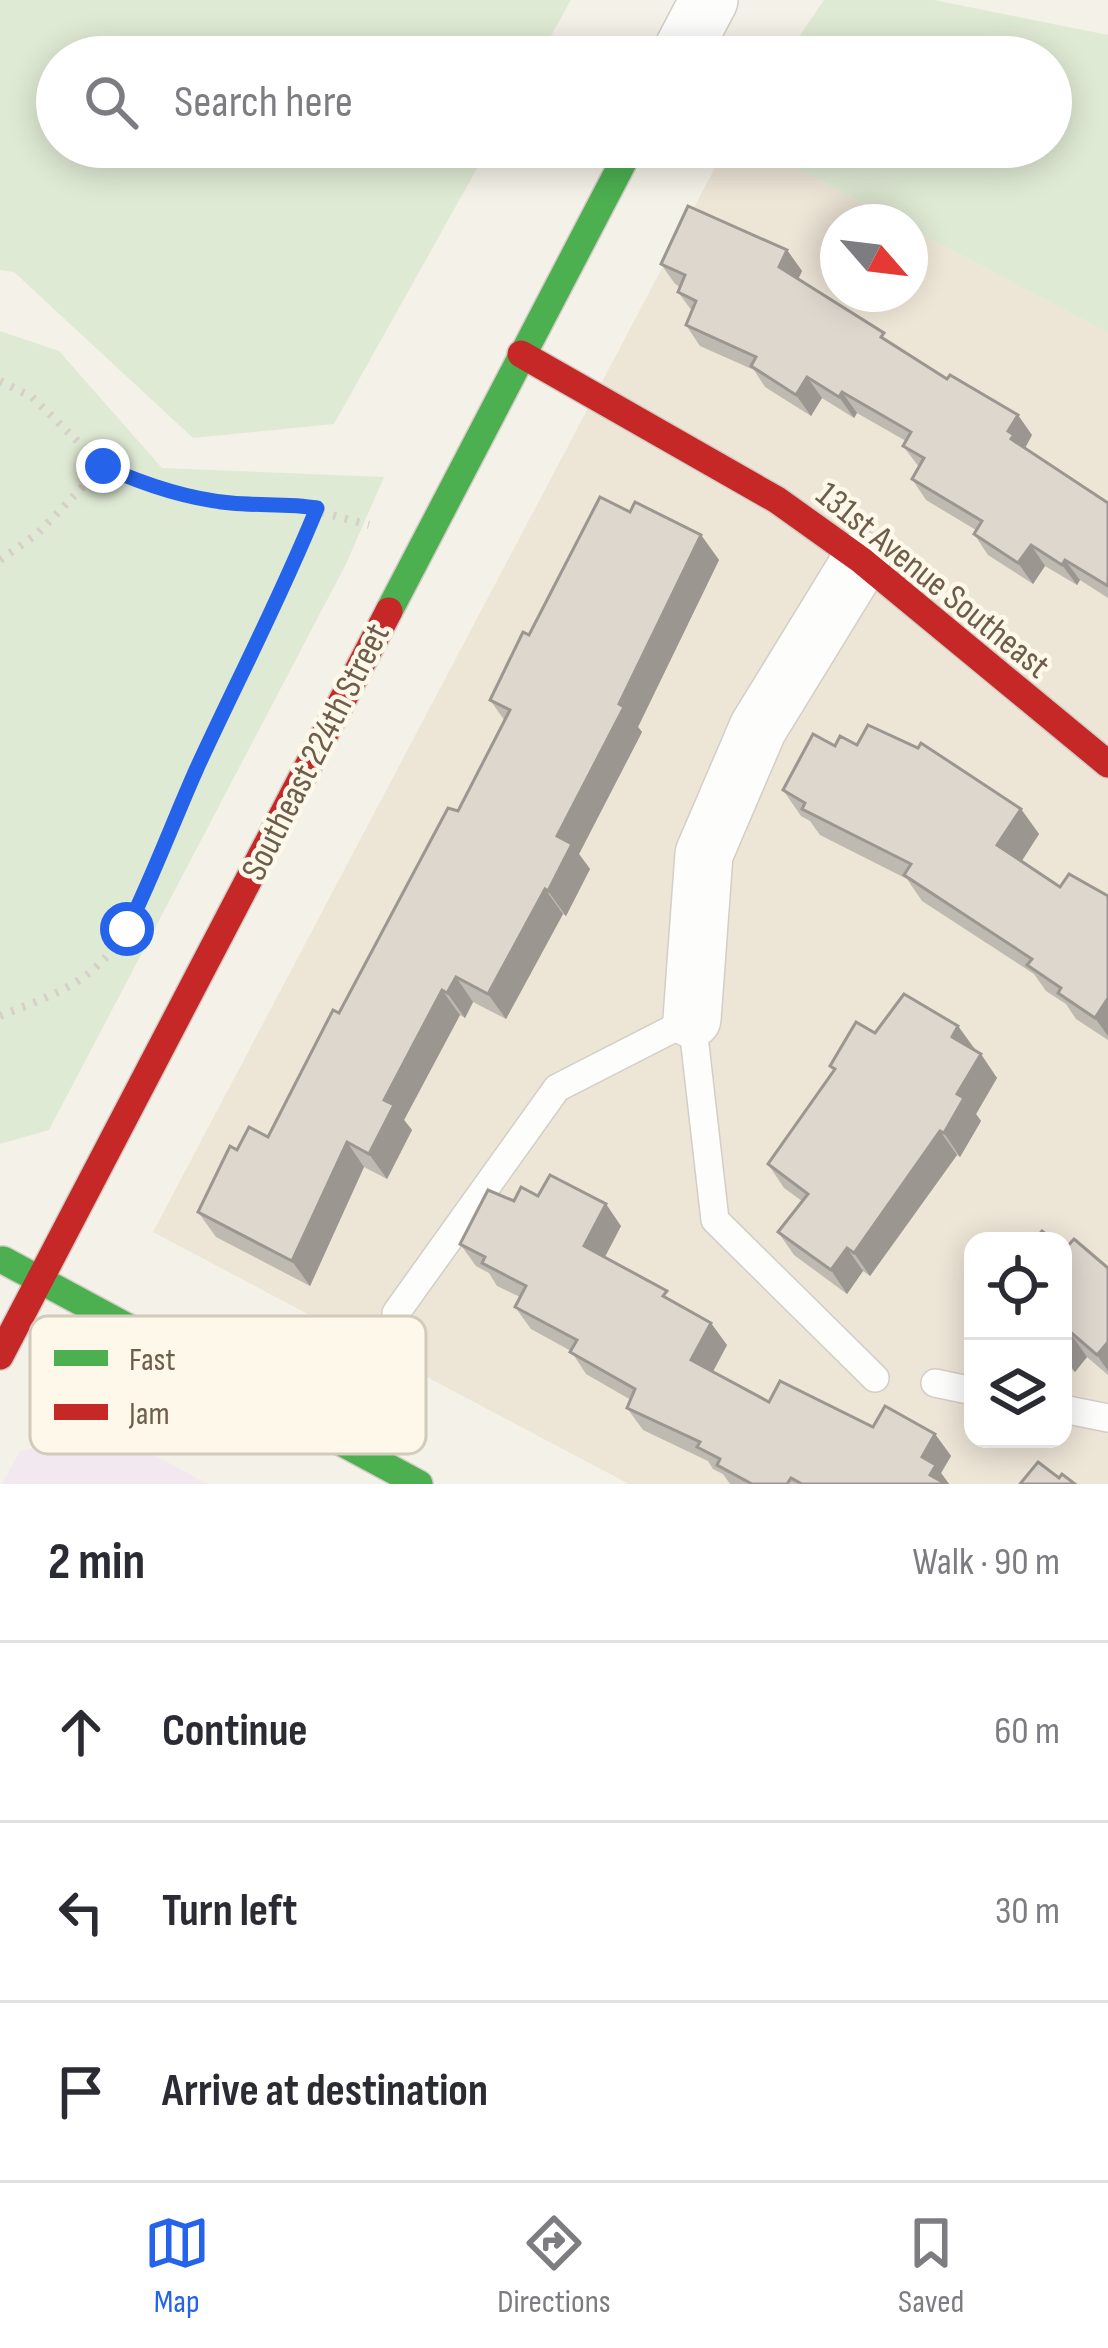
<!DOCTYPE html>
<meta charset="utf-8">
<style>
body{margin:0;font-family:"Sofia Sans Condensed",sans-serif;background:#f7f7f7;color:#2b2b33}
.controls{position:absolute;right:36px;bottom:36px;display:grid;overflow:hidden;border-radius:24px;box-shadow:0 6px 30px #0003}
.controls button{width:108px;height:108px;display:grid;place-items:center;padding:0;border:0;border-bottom:3px solid #e1e1e2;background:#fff;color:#2b2b33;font:60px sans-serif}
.compass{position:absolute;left:820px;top:204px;width:108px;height:108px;border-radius:50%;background:#fff;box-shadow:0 6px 30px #0003;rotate:118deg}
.stop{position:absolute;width:36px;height:36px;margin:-27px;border:9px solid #2563eb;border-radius:50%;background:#fff}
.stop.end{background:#2563eb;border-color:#fff;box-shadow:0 3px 12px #0008}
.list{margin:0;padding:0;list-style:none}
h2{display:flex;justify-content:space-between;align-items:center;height:156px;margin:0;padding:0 48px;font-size:51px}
h2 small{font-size:39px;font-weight:400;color:#7c7c81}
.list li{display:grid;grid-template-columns:78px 1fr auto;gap:36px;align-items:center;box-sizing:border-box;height:180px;padding:0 48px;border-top:3px solid #e1e1e2}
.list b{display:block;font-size:45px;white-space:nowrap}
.list em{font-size:39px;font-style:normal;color:#7c7c81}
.icon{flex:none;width:66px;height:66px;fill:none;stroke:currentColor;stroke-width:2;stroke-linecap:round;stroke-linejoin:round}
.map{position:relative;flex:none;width:1108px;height:1484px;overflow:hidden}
.search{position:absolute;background:#fff;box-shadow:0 6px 30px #0003;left:36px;right:36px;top:36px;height:132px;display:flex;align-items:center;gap:30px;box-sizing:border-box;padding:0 42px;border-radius:66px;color:#7c7c81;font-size:45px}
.sheet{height:696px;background:#fff}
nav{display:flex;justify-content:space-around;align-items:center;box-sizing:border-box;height:168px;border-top:3px solid #e1e1e2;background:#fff;font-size:33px;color:#7c7c81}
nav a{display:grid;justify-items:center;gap:6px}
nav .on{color:#2563eb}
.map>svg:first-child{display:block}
</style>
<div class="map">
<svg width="1108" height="1484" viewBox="0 0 1108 1484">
<rect width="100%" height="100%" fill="#f4f1e8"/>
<path fill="#ede5d6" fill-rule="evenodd" d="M726,147H756L898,222H838V294H910V228L1108,333V1484H629L153,1232ZM973,1241H1063V1439H973Z"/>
<polygon fill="#f2e8f0" points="109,1431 208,1484 2,1484 20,1451"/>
<g fill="#dfead4">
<polygon points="0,0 571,0 539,57 57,57 57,147 489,147 334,424 193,438 14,272 0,270"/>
<polygon points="824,0 934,0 1108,35 1108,333 910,228 910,222 898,222 756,147 1051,147 1051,57 785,57"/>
<polygon points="0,331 59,351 162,468 384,477 346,564 49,1130 0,1144"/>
</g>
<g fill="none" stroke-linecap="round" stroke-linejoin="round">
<defs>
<g id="lane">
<polyline points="396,1313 557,1088 692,1019 715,1220 875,1378"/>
<polyline points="935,1383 973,1391"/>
<polyline points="1063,1409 1108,1418"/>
</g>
<g id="street">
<polyline points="679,57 709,0"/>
<polyline points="692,1019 704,854 758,728 861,560"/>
</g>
<g id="fast">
<polyline points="389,611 631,147"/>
<polyline points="3,1260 419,1484"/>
</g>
<g id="jam">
<polyline points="521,354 777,500 861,560 1108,764"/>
<polyline points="0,1356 389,611"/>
</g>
</defs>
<use href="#lane" stroke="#d3cec7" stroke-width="30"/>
<use href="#street" stroke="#d3cec7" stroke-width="60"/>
<use href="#fast" stroke="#d2cdc4" stroke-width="30"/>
<use href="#jam" stroke="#d2cdc4" stroke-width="30"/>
<g stroke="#d6d0c9" stroke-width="8" stroke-dasharray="3 9" stroke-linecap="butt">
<polyline points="0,381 32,397 103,466 120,473 208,500 287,503 369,525"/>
<polyline points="0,560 37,534 103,466"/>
<path d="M0,1016C34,1002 71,991 98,965C151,916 168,833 197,768C237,681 281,597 317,508"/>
</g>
<use href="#lane" stroke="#fdfdfc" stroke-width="27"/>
<use href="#street" stroke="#fdfdfc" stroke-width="57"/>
<use href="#fast" stroke="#4caf50" stroke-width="27"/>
<use href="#jam" stroke="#c62828" stroke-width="27"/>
</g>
<g fill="#beb9b1">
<polygon points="787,250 802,271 798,279 891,343 1032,435 1025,448 1108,503 1108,598 1080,580 1077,585 1045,566 1033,584 988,555 974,534 976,530 926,500 912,479 919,467 903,446 906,441 857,413 854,418 822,398 811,416 765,387 754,370 700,346 686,325 692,311 678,292 680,287 675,284 661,264"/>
<polygon points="630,512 701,535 719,560 638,727 642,732 579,854 590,869 566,916 563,914 506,1019 473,1002 465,1018 460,1015 404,1120 412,1130 387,1179 364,1167 310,1286 216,1237 198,1212 237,1150 268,1137 458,811 505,721 490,700 529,635"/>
<polygon points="857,745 1021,809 1039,834 1022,861 1060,887 1108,896 1108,1040 1076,1019 1066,1004 1046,991 1034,974 922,901 907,879 820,835 810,821 801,816 783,790 835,746"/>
<polygon points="958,1026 997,1078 976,1114 981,1121 960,1157 957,1155 870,1276 863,1271 847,1294 794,1255 778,1232 802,1201 784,1188 768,1164 834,1071 830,1066 875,1033"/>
<polygon points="538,1196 621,1226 605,1257 675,1303 727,1345 713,1372 769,1402 873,1427 935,1434 951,1456 941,1473 949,1484 730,1484 723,1474 713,1469 708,1461 643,1430 627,1408 631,1400 586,1374 571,1351 531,1329 515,1307 520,1297 497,1286 489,1273 476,1266 460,1244 514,1201"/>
<polygon points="1063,1248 1108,1268 1108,1375 1087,1357 1075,1372 1063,1363"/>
</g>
<g fill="#9b9690">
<polygon points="787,250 802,271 794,288 779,267"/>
<polygon points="807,377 822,398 811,416 796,395"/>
<polygon points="842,392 857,413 854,418 839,397"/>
<polygon points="1018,415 1032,435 1024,450 1011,439 1008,431"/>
<polygon points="701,535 719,560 638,727 642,732 579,854 590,869 566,916 548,891 557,836"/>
<polygon points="1031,545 1045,566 1033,584 1018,563"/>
<polygon points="1065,560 1080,580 1077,585 1062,565"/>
<polygon points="1021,809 1039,834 1015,871 997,845"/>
<polygon points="545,889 563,914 506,1019 488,994"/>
<polygon points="456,977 473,1002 465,1018 447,993"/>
<polygon points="442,990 460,1015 404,1120 412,1130 387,1179 369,1154 384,1100"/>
<polygon points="1108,998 1108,1036 1095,1018"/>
<polygon points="958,1026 975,1050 952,1037"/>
<polygon points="981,1054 997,1078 976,1114 981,1121 960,1157 944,1133 957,1094"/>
<polygon points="940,1131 957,1155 870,1276 854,1253"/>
<polygon points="347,1142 364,1167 310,1286 292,1261"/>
<polygon points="606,1204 621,1226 599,1268 584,1246"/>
<polygon points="847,1248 863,1271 847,1294 831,1270"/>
<polygon points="711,1323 727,1345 707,1382 691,1360"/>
<polygon points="1068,1330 1087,1357 1075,1372 1063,1354 1063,1336"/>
<polygon points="1108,1342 1108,1371 1097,1355"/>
<polygon points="935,1434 951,1456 941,1473 949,1484 937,1484 922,1457"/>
</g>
<g fill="#ddd7ce" stroke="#9b9690" stroke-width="3">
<polygon points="688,206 787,250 779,267 884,333 881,337 947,379 950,375 1018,415 1008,431 1014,435 1011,439 1108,503 1108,586 1065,560 1062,565 1031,545 1018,563 974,534 982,521 912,479 924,458 903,446 911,432 842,392 839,397 807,377 796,395 751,366 756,357 686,325 696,301 678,292 685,275 661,264"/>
<polygon points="600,497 630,512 635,502 701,535 619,704 624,707 557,836 572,844 548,891 545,889 488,994 456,977 447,993 442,990 384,1100 394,1105 369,1154 347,1142 292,1261 198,1212 230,1146 237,1150 249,1127 268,1137 333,1010 339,1013 448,808 458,811 510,710 490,700 523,632 529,635"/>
<polygon points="868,725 918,748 921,743 1021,809 997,845 1060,887 1069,874 1108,896 1108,998 1095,1018 1058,993 1061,988 1027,965 1032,959 904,875 911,864 802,809 805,803 783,790 813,734 835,746 840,736 857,745"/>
<polygon points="904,994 958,1026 952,1037 981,1054 957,1094 964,1098 944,1133 940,1131 854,1253 847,1248 831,1270 778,1232 808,1194 768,1164 835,1069 830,1066 856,1022 875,1033"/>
<polygon points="550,1175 606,1204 584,1246 667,1291 663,1296 711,1323 691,1360 769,1402 780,1381 873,1427 885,1406 935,1434 922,1457 936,1465 930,1475 946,1484 802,1484 791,1478 787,1484 752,1484 717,1465 720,1459 697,1447 700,1442 627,1408 635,1389 570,1352 577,1340 515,1307 526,1286 482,1263 485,1257 460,1244 488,1190 514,1201 521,1187 538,1196"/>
<polygon points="1042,1231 1054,1241 1033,1241"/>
<polygon points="1074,1239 1108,1268 1108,1342 1097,1355 1068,1330 1063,1336 1063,1248 1064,1250"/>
<polygon points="1038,1462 1059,1478 1062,1474 1075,1484 1020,1484"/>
</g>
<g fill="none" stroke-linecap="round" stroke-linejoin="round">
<path stroke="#2563eb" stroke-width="15" d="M103,466C143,484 187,499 231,503C260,506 288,503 317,508C281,597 237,681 197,768C173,822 153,876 127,929"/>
</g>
<g text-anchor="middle" stroke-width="9" stroke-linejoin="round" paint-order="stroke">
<g font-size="36" fill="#6f5d4c" stroke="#fdf8e9">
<text transform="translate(934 579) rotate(39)" y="13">131st Avenue Southeast</text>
<text transform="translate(314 751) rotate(-63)" y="13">Southeast 224th Street</text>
</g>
</g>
<rect x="30" y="1316" width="396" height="138" rx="18" fill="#fdf8e9" stroke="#d2caba" stroke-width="3"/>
<rect x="54" y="1350" width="54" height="16" fill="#4caf50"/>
<rect x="54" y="1404" width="54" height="16" fill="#c62828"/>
<g font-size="33" fill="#6f5d4c">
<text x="129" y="1370">Fast</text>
<text x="129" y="1424">Jam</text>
</g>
</svg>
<div class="controls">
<button><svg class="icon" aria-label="locate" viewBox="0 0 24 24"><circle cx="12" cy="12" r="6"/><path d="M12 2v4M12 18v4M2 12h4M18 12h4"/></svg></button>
<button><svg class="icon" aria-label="layers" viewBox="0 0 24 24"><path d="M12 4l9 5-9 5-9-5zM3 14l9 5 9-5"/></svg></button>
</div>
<svg class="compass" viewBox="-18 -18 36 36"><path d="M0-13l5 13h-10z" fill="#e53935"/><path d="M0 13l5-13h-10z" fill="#7c7c81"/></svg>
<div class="stop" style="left:127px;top:929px"></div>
<div class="stop end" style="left:103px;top:466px"></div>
<div class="search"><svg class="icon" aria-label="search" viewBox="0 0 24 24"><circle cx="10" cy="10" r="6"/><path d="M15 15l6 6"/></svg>Search here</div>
</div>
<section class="sheet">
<h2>2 min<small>Walk · 90 m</small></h2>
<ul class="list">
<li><svg class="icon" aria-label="ahead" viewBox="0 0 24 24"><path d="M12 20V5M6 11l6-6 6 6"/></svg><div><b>Continue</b></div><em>60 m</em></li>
<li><svg class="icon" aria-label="left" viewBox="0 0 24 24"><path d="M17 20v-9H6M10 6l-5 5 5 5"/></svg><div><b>Turn left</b></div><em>30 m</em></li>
<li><svg class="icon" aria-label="arrive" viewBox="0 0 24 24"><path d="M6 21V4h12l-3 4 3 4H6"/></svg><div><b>Arrive at destination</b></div></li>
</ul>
</section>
<nav>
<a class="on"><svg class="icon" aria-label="map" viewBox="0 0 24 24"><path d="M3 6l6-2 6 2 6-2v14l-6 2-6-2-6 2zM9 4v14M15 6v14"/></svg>Map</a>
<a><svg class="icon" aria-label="directions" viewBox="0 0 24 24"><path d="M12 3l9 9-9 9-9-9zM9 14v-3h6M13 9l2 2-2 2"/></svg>Directions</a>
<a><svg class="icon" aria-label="saved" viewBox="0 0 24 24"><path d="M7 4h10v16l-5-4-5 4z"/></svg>Saved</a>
</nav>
